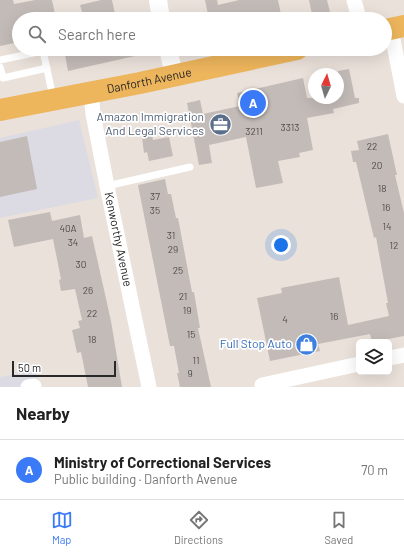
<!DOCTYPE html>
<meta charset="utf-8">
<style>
body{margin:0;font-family:Barlow,sans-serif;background:#f2f2f2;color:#222}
.controls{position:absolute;right:12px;bottom:12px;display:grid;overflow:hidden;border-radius:6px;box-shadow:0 4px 16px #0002}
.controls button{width:36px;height:36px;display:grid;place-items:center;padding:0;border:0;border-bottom:1px solid #e0e0e0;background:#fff;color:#222;font:20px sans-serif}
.compass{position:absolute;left:308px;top:68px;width:36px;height:36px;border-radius:50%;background:#fff;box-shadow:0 4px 16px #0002;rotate:5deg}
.scale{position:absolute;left:12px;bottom:10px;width:104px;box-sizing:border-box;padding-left:4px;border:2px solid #282828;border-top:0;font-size:11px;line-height:14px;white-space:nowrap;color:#282828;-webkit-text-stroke:3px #fff;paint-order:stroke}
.you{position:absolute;left:281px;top:245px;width:14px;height:14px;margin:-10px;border:3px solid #fff;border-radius:50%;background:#1a73e8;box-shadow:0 0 0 6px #1a73e833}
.badge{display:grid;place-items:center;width:26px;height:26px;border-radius:50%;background:#3b7af6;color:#fff;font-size:13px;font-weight:700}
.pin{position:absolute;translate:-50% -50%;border:2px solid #fff;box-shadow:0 1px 4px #0006}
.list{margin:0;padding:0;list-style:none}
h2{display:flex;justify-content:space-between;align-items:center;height:52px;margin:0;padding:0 16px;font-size:17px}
h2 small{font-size:13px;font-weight:400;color:#767676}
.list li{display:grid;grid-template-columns:26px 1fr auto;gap:12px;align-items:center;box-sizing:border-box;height:60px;padding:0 16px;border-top:1px solid #e0e0e0}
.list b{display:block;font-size:15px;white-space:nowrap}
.list p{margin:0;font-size:13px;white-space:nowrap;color:#767676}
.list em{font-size:13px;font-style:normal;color:#767676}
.icon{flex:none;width:22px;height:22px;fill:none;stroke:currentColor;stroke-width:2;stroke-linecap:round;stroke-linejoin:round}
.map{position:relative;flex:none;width:404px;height:387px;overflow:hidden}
.search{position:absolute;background:#fff;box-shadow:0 4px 16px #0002;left:12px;right:12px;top:12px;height:44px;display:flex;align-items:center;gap:10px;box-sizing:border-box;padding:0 14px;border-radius:22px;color:#767676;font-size:15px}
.sheet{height:112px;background:#fff}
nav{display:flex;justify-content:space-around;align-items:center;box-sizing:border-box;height:56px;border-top:1px solid #e0e0e0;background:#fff;font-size:11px;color:#767676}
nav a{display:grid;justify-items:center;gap:2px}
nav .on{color:#3b7af6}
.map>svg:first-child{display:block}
</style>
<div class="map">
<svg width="404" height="387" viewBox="0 0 404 387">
<rect width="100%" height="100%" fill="#eae1da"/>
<g fill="#dcdbe3">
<polygon points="79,120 98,198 0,218 0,138"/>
<polygon points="36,370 40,387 0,387 0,377"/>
</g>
<g fill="#c3bbb7">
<polygon points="0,0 13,0 14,4 35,0 52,0 56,19 19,19 19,42 0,46"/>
<polygon points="101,0 112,0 116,19 84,19 80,5"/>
<polygon points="205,0 217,0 218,5 239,0 278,0 282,19 209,19"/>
<polygon points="309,0 327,0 331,16 319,19 317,13 312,14"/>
<polygon points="64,49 144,49 144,54 68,71"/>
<polygon points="349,69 355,98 359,98 359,103 333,109 334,113 307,118 313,150 299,153 300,157 278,161 283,183 256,188 246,137 209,145 212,163 199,165 187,103 200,100 203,114 240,106 237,93 303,78 307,98 338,98 338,71"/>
<polygon points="388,134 397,175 395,175 404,213 404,336 372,342 370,334 318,344 320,351 270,361 257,298 282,293 281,288 339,277 348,325 389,316 386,303 388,303 376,237 374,238 356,162 353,162 351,151 359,150 357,141"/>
<polygon points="152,135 153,140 169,137 173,156 149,161 147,152 144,153 142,137"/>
<polygon points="27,136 37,189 0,197 0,142"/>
<polygon points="165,179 168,194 171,194 176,218 178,218 192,292 194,292 200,328 198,328 211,387 180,387 177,373 179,373 174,346 170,346 165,321 138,185"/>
<polygon points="50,212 52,221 80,215 84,238 92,236 111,321 122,387 88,387 81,352 77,353 72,330 80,328 78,321 82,320 75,289 61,291 59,280 61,279 53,239 14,247 8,220"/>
</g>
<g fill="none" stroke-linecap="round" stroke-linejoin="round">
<g stroke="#fff" stroke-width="7">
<polyline points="0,60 43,51 53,97"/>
<polyline points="0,67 3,78 47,68"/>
<polyline points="107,186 190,167"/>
</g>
<g stroke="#fff" stroke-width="15">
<polyline points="354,0 359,19"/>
<polyline points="391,29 404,96"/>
<path id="s1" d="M91,92L93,114L107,186L149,387"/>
<polyline points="389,358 404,355"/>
<polyline points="262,385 359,364"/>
<polyline points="28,387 34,386"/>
</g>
<g stroke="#fff" stroke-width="18">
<polyline points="158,0 161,19"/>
<polyline points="168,49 174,75"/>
</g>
<g stroke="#edb55c" stroke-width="22">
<polyline points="385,30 404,26"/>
<path id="s2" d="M0,110L140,83L297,49"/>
</g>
</g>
<defs>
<symbol id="office-disc" viewBox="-11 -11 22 22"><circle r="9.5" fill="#5c6f8a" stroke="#fff"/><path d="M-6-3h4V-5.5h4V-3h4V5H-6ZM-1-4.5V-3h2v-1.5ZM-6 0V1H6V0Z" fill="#fff"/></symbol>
<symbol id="shop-disc" viewBox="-11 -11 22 22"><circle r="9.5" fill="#3f7fe0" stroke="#fff"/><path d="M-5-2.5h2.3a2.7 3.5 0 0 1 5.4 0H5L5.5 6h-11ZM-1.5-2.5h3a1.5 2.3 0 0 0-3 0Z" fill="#fff"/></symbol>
</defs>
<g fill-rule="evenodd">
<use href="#office-disc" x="208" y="112" width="25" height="25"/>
<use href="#shop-disc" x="294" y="332" width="25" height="25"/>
</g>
<g text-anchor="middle" stroke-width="3.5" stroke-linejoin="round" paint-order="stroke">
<g font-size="10" fill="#4f4d4c">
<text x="290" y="131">3313</text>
<text x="254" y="135">3211</text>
<text x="372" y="150">22</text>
<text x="377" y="169">20</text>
<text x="382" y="192">18</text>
<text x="155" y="200">37</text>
<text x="386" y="211">16</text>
<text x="155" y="214">35</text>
<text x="387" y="230">14</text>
<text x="68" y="232">40A</text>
<text x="171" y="239">31</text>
<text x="73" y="246">34</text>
<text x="394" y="249">12</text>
<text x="173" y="253">29</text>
<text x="81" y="268">30</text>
<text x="178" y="274">25</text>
<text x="88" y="294">26</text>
<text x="183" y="300">21</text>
<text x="187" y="314">19</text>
<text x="92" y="317">22</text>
<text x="334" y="320">16</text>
<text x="285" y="323">4</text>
<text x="191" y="338">15</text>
<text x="92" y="343">18</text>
<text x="196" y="364">11</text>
<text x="190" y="377">9</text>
</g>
<g font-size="12" fill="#282828" stroke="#fff">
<text dy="4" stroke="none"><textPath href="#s2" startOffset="152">Danforth Avenue</textPath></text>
<text dy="4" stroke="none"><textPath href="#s1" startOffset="150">Kenworthy Avenue</textPath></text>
</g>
<g font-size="12" fill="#4e5e75" stroke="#fff" text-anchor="end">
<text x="204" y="121">Amazon Immigration<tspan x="204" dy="14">And Legal Services</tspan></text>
</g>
<g font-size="12" fill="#366cbe" stroke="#fff" text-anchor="end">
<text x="292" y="348">Full Stop Auto</text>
</g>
</g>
</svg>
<div class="controls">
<button><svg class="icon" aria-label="layers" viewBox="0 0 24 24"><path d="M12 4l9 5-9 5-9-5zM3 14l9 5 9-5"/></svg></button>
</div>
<svg class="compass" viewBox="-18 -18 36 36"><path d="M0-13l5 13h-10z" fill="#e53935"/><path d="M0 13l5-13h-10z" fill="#767676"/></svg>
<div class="scale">50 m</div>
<div class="you"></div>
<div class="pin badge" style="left:253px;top:103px">A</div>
<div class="search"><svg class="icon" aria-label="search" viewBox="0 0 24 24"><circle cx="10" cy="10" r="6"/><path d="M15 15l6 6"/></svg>Search here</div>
</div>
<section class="sheet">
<h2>Nearby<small></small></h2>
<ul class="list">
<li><span class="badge">A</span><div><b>Ministry of Correctional Services</b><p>Public building · Danforth Avenue</p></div><em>70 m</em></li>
</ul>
</section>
<nav>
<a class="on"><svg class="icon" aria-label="map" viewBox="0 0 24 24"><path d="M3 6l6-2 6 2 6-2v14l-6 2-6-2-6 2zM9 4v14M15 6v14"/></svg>Map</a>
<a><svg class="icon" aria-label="directions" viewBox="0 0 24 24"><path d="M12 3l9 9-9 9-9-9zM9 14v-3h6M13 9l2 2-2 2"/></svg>Directions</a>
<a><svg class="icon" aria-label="saved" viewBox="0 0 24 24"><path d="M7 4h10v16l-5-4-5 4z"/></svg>Saved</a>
</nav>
